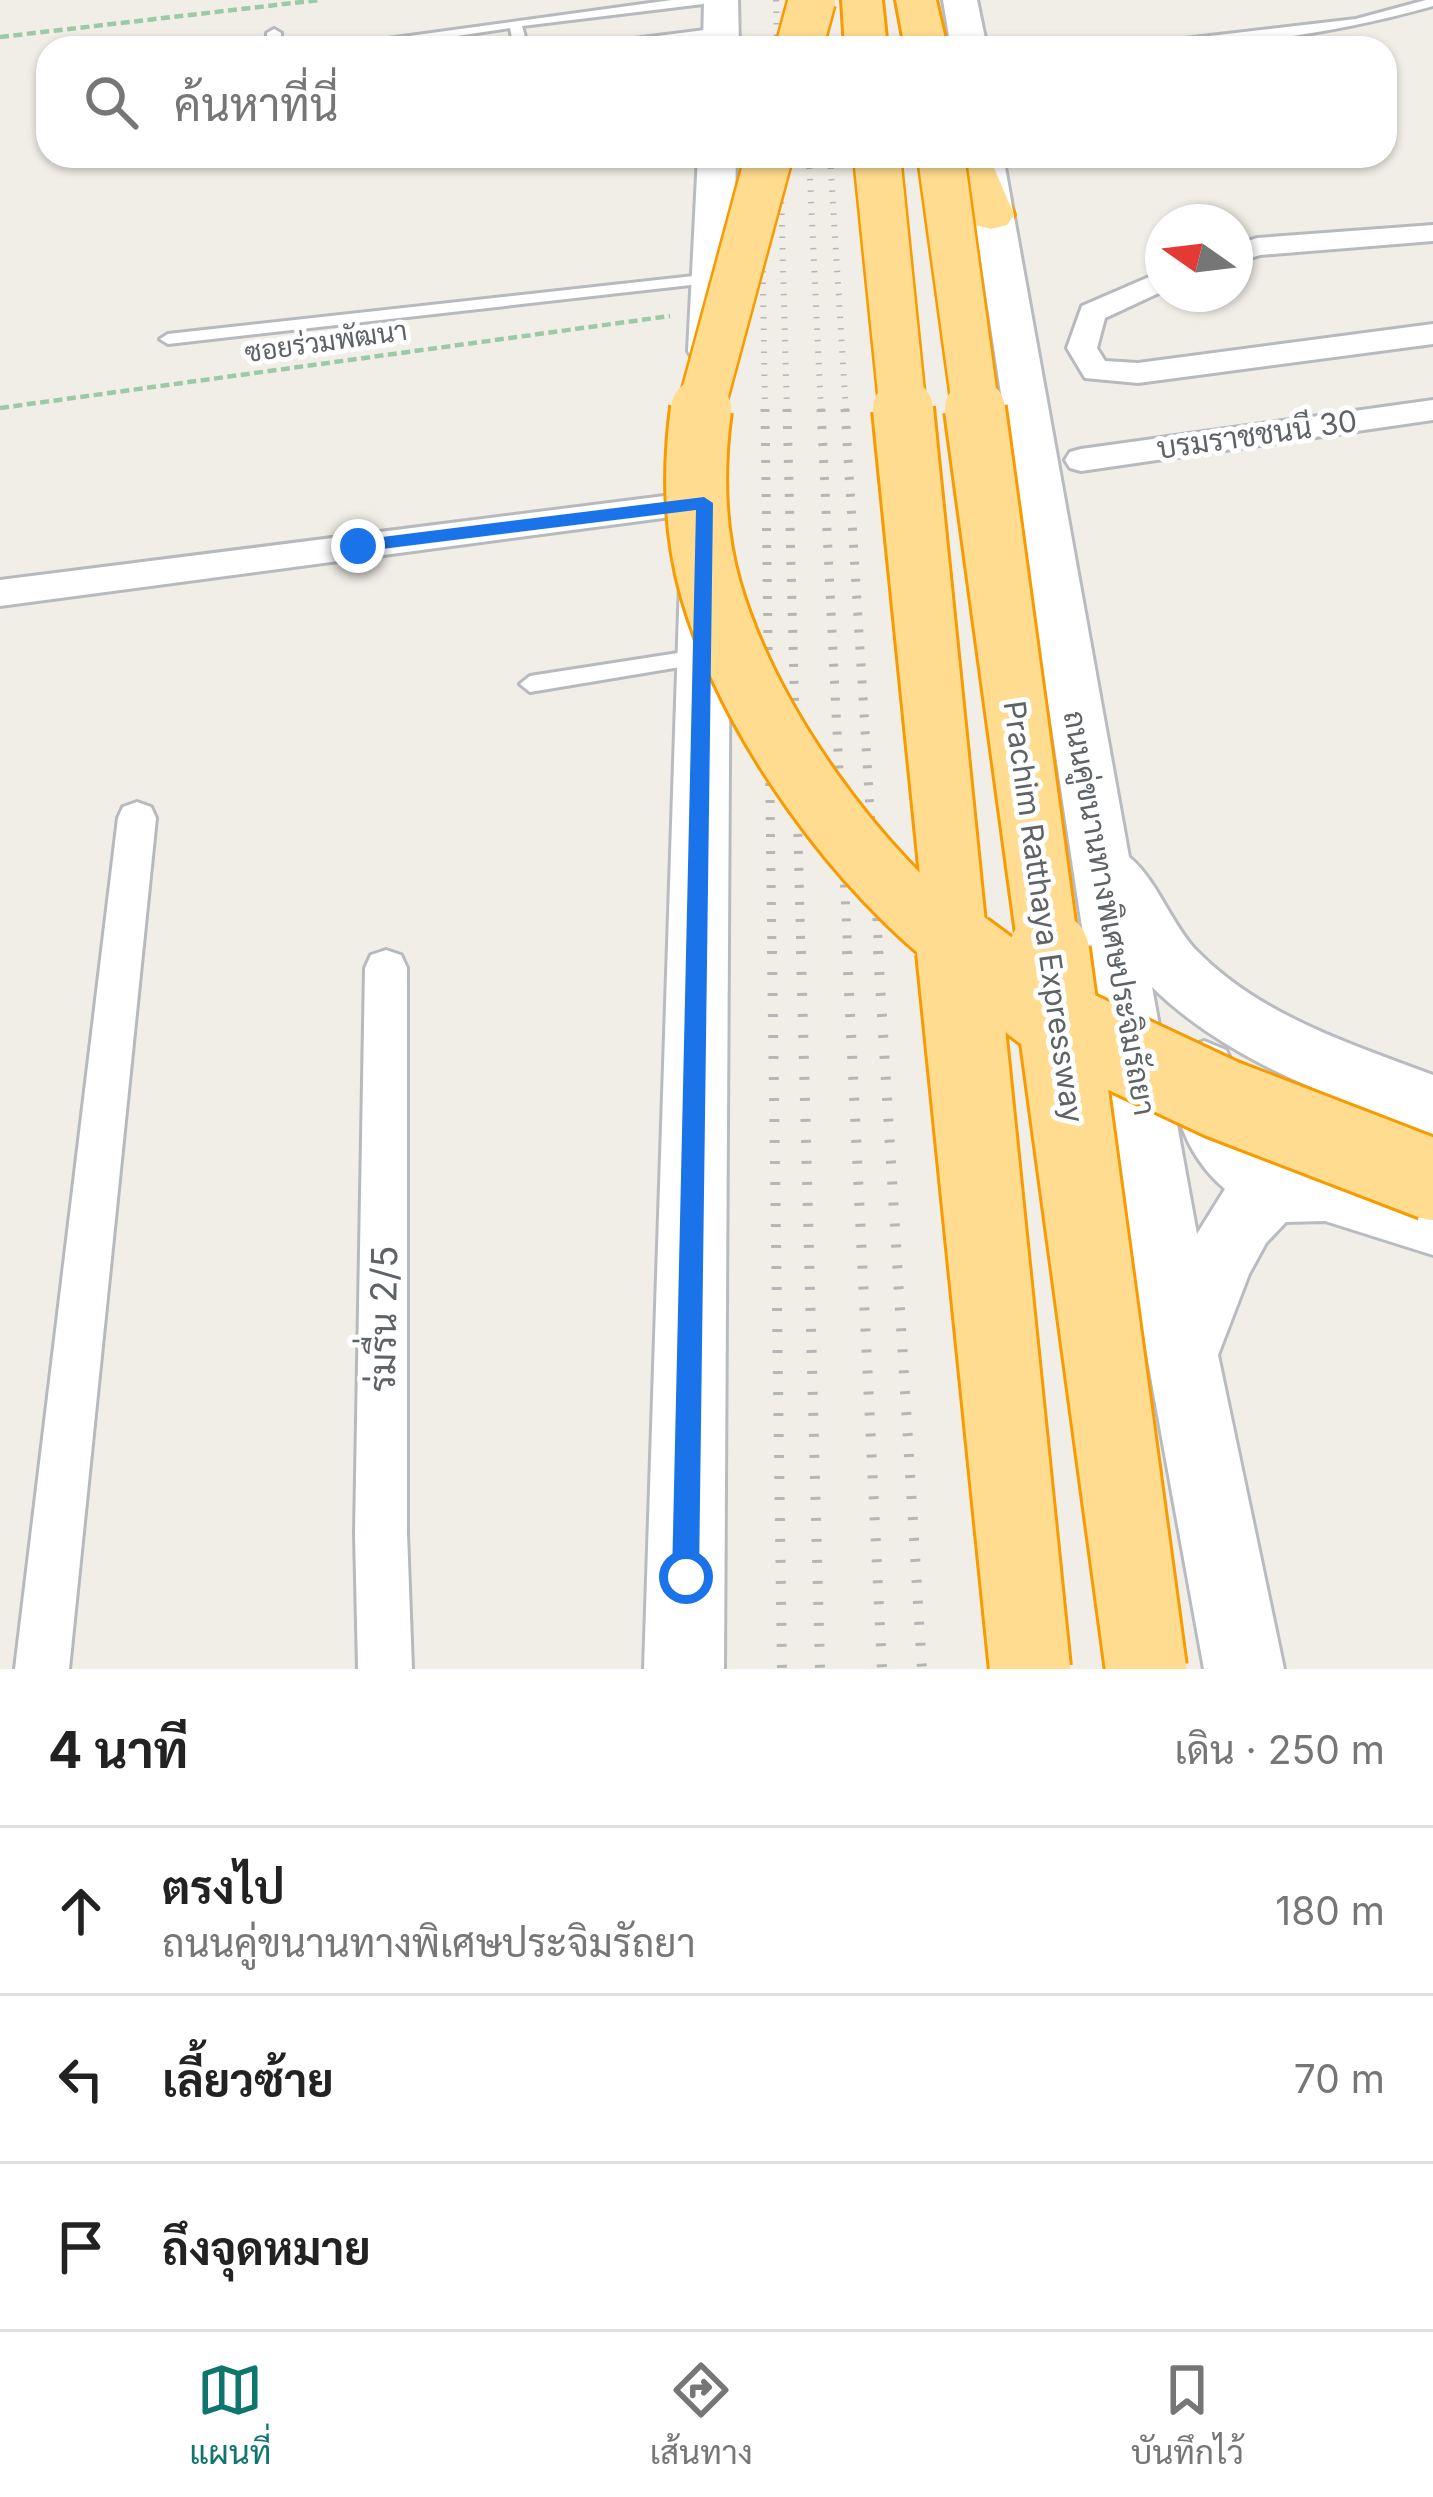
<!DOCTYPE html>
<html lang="th">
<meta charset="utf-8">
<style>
body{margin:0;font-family:Inter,Sarabun,sans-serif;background:#f6f6f6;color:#222}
.compass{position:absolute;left:1145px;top:204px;width:108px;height:108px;border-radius:50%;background:#fff;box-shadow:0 3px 9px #0004;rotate:284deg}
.stop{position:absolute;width:36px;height:36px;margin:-27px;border:9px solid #1a73e8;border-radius:50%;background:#fff}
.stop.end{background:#1a73e8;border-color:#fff;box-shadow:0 3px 12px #0008}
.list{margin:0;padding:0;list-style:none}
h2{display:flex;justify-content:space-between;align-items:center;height:156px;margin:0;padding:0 48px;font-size:51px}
h2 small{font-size:39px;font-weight:400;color:#767676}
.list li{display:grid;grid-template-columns:78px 1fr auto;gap:36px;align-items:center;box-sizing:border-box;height:168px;padding:0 48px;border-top:3px solid #e0e0e0}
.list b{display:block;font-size:45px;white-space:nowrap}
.list p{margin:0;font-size:39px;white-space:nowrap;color:#767676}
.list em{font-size:39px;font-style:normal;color:#767676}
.icon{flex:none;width:66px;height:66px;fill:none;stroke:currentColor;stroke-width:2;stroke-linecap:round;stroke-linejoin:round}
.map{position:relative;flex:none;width:1433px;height:1669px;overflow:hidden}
.search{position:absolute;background:#fff;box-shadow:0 3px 9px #0004;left:36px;right:36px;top:36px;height:132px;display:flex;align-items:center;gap:30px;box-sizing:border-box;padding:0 42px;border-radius:36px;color:#767676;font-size:45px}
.sheet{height:660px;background:#fff}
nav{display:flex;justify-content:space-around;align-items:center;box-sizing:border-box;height:168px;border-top:3px solid #e0e0e0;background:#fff;font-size:33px;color:#767676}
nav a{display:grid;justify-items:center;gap:6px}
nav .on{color:#0f766e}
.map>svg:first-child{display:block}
</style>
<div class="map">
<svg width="1433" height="1669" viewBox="0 0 1433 1669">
<rect width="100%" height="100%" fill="#f1eee7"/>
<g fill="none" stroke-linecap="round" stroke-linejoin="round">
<defs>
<g id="lane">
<polygon points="672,0 709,0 703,4 522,26 528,48 514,48 510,28 377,48 344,48 351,44"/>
<path d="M1426,0H1433V6C1337,33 1234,48 1134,48L1141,44L1356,19Z"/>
<polygon points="721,28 728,32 726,35 625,48 587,48 594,44"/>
<polygon points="274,29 281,33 281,48 267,48 267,33"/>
<polygon points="712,274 717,276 717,282 168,344 160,339 168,334"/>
<polygon points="704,649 714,656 704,663 530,692 520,684 530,676"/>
</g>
<g id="street">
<polygon points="1433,225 1433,241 1260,255 1235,263 1235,245 1257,238"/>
<polygon points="1163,271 1163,291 1105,318 1097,348 1105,361 1138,363 1433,324 1433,344 1138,383 1085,378 1067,348 1082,306"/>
<polygon points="1433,400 1433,420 1081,471 1070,468 1065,460 1070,452 1081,449"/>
<polygon points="704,491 716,495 720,503 716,511 0,606 0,580"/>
<polygon points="137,802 151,807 156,818 69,1669 15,1669 118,818 123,807"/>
<polygon points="386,950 401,955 407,968 407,1533 412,1669 358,1669 355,1533 365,968 371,955"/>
</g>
<g id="secondary">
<polygon points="704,0 738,0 739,48 703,48"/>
<polygon points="943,0 977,0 987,48 951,48"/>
<polygon points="698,156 736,156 732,351 726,361 710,365 694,361 688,351"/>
<path d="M965,156H1003L1129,857C1156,879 1170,921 1194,948C1258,1015 1348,1043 1433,1075V1135C1333,1096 1231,1064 1152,987L1197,1234L1225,1189C1187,1157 1161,1097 1182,1050L1204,1041L1226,1050L1236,1071L1243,1114L1285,1153L1372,1167L1433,1189V1255L1325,1221L1286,1222L1266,1243L1249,1274L1218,1355L1284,1669H1204L1147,1355Z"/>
<polygon points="705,562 723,568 730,581 724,1669 644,1669 680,581 687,568"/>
</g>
<g id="highway">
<polygon points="842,0 882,0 887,48 845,48"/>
<polygon points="896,0 936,0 947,48 905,48"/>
<polygon points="945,156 989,156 1014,215 1007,225 991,229 975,225"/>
</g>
</defs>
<use href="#lane" stroke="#b7babd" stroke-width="6"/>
<use href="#street" stroke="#b7babd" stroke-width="6"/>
<use href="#secondary" stroke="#b8bcc1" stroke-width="6"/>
<use href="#highway" stroke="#f79b00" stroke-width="6"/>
<g stroke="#9bcaa6" stroke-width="4.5" stroke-dasharray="9 4.5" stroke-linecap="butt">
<polyline points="0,37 319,0"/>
<polyline points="0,408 670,316"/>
</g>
<use href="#lane" fill="#fff" fill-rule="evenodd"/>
<use href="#street" fill="#fff" fill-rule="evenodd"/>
<use href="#secondary" fill="#fff" fill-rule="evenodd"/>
<use href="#highway" fill="#ffdc8f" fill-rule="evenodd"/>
<g stroke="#b5b6b7" stroke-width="6" stroke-dasharray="1.5 10" stroke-linecap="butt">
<polyline points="776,0 777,48"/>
<polyline points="803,0 805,48"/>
<polyline points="820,0 823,48"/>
<polyline points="761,156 765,412"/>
<polyline points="780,156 787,412"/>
<polyline points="809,156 821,412"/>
<polyline points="830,156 846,412"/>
</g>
<g stroke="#b5b6b7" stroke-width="9" stroke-dasharray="3 14" stroke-linecap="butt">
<polyline points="765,409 772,954"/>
<polyline points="787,409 801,954"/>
<polyline points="821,409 848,954"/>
<polyline points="845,409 879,954"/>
</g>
<g stroke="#b5b6b7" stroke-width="10" stroke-dasharray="3 18" stroke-linecap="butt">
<polyline points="772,951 782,1669"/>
<polyline points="801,951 820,1669"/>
<polyline points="847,951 882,1669"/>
<polyline points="878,951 922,1669"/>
</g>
<defs>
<g id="highway-bridge-far2">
<polyline points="799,48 812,0"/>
<polyline points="877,156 903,412"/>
<polyline points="941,156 976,412"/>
<polyline points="700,412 769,156"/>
</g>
<g id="highway-bridge-far1">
<path d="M701,409C693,469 694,532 711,591C750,723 858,873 967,954"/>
<polyline points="903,409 958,954"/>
<polyline points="975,409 1049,954"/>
</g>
<g id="highway-bridge">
<polyline points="957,951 1030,1669"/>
<polyline points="963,951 1060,1023 1222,1099 1433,1180"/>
<polyline points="1049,951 1146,1669"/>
</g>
</defs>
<use href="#highway-bridge-far2" stroke="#f79b00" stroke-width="51" stroke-linecap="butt"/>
<use href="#highway-bridge-far1" stroke="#f79b00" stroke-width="66" stroke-linecap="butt"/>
<use href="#highway-bridge" stroke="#f79b00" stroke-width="86" stroke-linecap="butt"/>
<use href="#highway-bridge-far2" stroke="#ffdc8f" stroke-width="46"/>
<use href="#highway-bridge-far1" stroke="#ffdc8f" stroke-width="60"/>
<use href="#highway-bridge" stroke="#ffdc8f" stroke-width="80"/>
</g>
<polygon fill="#1a73e8" points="704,497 713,503 699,1577 695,1586 686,1590 676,1586 672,1577 696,510 358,552 349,546 358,540"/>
<g text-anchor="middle" stroke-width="10" stroke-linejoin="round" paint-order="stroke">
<g font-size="27" fill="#5e6367" stroke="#fff">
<text transform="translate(326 342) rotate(-8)" y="9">ซอยร่วมพัฒนา</text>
</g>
<g font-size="30" fill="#5e6367" stroke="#fff">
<text transform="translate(1257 435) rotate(-8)" y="10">บรมราชชนนี 30</text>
<text transform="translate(1043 912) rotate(82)" y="10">Prachim Ratthaya Expressway</text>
<text transform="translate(1109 913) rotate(80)" y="10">ถนนคู่ขนานทางพิเศษประจิมรัถยา</text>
</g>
<g font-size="36" fill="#5e6367" stroke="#fff">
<text transform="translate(383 1319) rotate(-89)" y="13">ร่มรื่น 2/5</text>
</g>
</g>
</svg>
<svg class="compass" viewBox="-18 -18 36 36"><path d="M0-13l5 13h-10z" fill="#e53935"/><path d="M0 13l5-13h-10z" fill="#767676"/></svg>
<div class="stop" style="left:686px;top:1577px"></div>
<div class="stop end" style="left:358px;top:546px"></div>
<div class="search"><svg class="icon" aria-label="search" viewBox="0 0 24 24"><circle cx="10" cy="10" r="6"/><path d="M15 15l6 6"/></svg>ค้นหาที่นี่</div>
</div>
<section class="sheet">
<h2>4 นาที<small>เดิน · 250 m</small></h2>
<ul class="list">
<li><svg class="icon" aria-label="ahead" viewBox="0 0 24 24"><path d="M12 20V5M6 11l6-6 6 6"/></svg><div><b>ตรงไป</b><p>ถนนคู่ขนานทางพิเศษประจิมรัถยา</p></div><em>180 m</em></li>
<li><svg class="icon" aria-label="left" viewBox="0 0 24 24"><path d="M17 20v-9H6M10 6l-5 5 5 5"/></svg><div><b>เลี้ยวซ้าย</b></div><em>70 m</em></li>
<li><svg class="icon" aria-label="arrive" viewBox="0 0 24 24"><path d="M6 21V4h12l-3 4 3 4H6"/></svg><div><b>ถึงจุดหมาย</b></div></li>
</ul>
</section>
<nav>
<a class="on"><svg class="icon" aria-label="map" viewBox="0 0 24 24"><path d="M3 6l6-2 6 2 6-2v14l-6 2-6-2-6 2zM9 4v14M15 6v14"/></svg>แผนที่</a>
<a><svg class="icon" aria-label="directions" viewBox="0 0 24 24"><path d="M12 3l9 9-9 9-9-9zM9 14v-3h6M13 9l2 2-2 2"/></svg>เส้นทาง</a>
<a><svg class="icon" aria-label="saved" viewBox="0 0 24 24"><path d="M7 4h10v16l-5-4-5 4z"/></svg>บันทึกไว้</a>
</nav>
